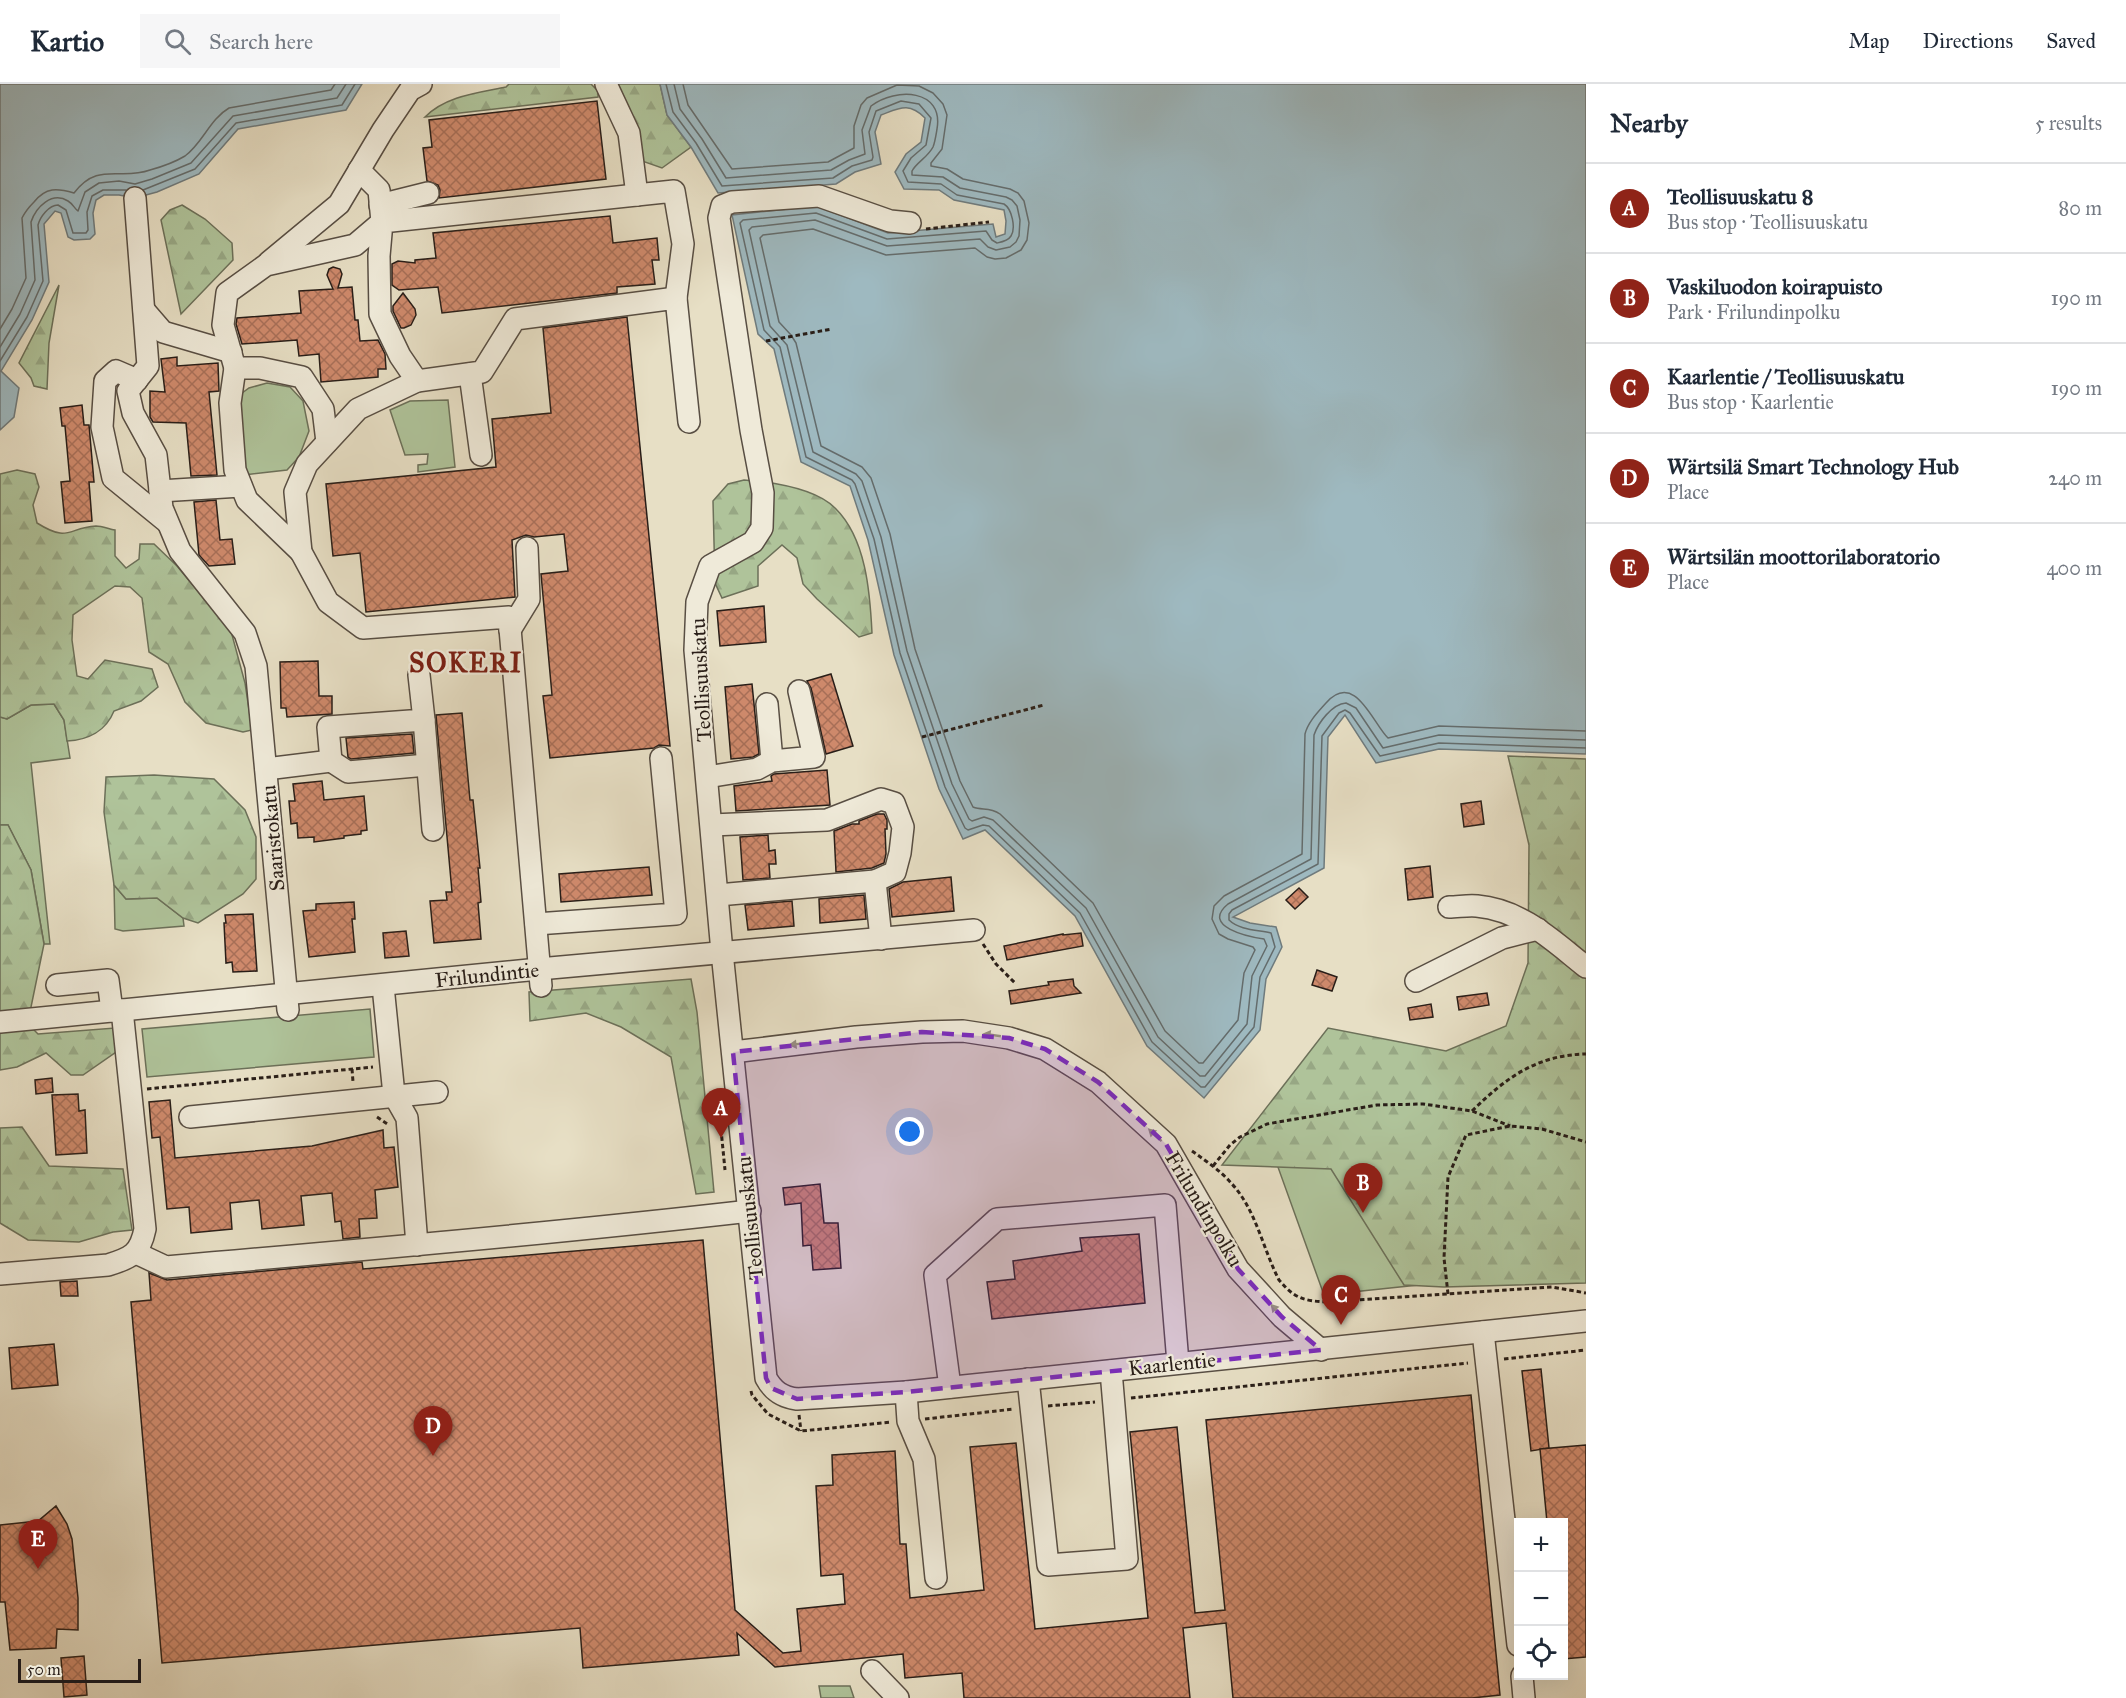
<!DOCTYPE html>
<meta charset="utf-8">
<style>
body{margin:0;font-family:"IM FELL Great Primer",serif;background:#f6f6f7;color:#1f2937}
.controls{position:absolute;right:18px;bottom:18px;display:grid;overflow:hidden;border-radius:0px;box-shadow:0 6px 24px #0002}
.controls button{width:54px;height:54px;display:grid;place-items:center;padding:0;border:0;border-bottom:2px solid #e0e1e3;background:#fff;color:#1f2937;font:30px sans-serif}
.scale{position:absolute;left:18px;bottom:15px;width:123px;box-sizing:border-box;padding-left:6px;border:3px solid #291e18;border-top:0;font-size:16px;line-height:21px;white-space:nowrap;color:#291e18;-webkit-text-stroke:4px #efead9;paint-order:stroke}
.you{position:absolute;left:910px;top:1048px;width:21px;height:21px;margin:-15px;border:4px solid #fff;border-radius:50%;background:#1a73e8;box-shadow:0 0 0 9px #1a73e833}
.badge{display:grid;place-items:center;width:39px;height:39px;border-radius:50%;background:#8f2418;color:#fff;font-size:20px;font-weight:700}
.pin{position:absolute;translate:-50% -50px;filter:drop-shadow(0 2px 3px #0008)}
.pin::after{content:'';position:absolute;top:32px;width:21px;height:18px;background:inherit;clip-path:polygon(0 0,100% 0,50% 100%)}
.list{margin:0;padding:0;list-style:none}
h2{display:flex;justify-content:space-between;align-items:center;height:78px;margin:0;padding:0 24px;font-size:26px}
h2 small{font-size:20px;font-weight:400;color:#747a83}
.list li{display:grid;grid-template-columns:39px 1fr auto;gap:18px;align-items:center;box-sizing:border-box;height:90px;padding:0 24px;border-top:2px solid #e0e1e3}
.list b{display:block;font-size:22px;white-space:nowrap}
.list p{margin:0;font-size:20px;white-space:nowrap;color:#747a83}
.list em{font-size:20px;font-style:normal;color:#747a83}
.icon{flex:none;width:33px;height:33px;fill:none;stroke:currentColor;stroke-width:2;stroke-linecap:round;stroke-linejoin:round}
.map{position:relative;flex:none;width:1586px;height:1614px;overflow:hidden}
header{display:flex;align-items:center;gap:36px;box-sizing:border-box;height:84px;padding:0 30px;background:#fff;border-bottom:2px solid #e0e1e3}
header strong{font-size:28px}
nav{display:flex;gap:33px;margin-inline-start:auto;font-size:21px}
.search{width:420px;height:54px;background:#f6f6f7;display:flex;align-items:center;gap:15px;box-sizing:border-box;padding:0 21px;border-radius:0px;color:#747a83;font-size:22px}
main{display:flex}
aside{flex:1;background:#fff}
.map>svg:first-child{display:block}
</style>
<header>
<strong>Kartio</strong>
<div class="search"><svg class="icon" aria-label="search" viewBox="0 0 24 24"><circle cx="10" cy="10" r="6"/><path d="M15 15l6 6"/></svg>Search here</div>
<nav><a>Map</a><a>Directions</a><a>Saved</a></nav>
</header>
<main>
<div class="map">
<svg width="1586" height="1614" viewBox="0 0 1586 1614">
<defs>
<pattern id="forest-firs" width="22" height="20" patternUnits="userSpaceOnUse" patternTransform="scale(1.5)"><rect width="22" height="20" fill="#afc39a"/><path d="M5 1l3.5 6h-7zM16 11l3.5 6h-7z" fill="#97a784"/></pattern>
<pattern id="building-cross-hatch" width="8" height="8" patternUnits="userSpaceOnUse" patternTransform="scale(1.5)"><rect width="8" height="8" fill="#ce896b"/><path d="M0 0l8 8M0 8l8-8" fill="none" stroke="#a76f57"/></pattern>
</defs>
<rect width="100%" height="100%" fill="#e7dfc5"/>
<filter id="stains"><feTurbulence type="fractalNoise" baseFrequency=".00333" numOctaves="4"/><feColorMatrix values="0 0 0 0 .2 0 0 0 0 .09 0 0 0 0 .02 0 0 0 .5 -.17"/></filter>
<radialGradient id="worn" r=".72"><stop offset=".6" stop-color="#630" stop-opacity="0"/><stop offset="1" stop-color="#630" stop-opacity=".3"/></radialGradient>
<g fill="#afc39a" stroke="#6c7059" stroke-width="1.5">
<polygon points="267,299 290,303 303,317 309,347 299,373 287,386 244,391 238,312 249,304"/>
<polygon points="448,316 455,383 418,388 418,381 427,380 428,370 405,371 390,326 410,317"/>
<polygon points="54,620 64,636 70,674 31,679 50,860 44,860 31,786 8,741 0,741 0,633 7,635 31,621"/>
<polygon points="114,801 126,815 157,814 183,834 184,842 123,847 115,845"/>
<polygon points="370,925 374,973 147,993 142,945"/>
<polygon points="1376,1032 1437,1199 1324,1211 1265,1047"/>
<polygon points="819,1602 850,1602 854,1614 821,1614"/>
</g>
<g fill="url(#forest-firs)" stroke="#6c7059" stroke-width="1.5">
<path d="M509,0H591L598,7V13L425,33C446,12 477,9 506,3Z"/>
<polygon points="612,0 660,0 667,31 691,63 662,84 642,77"/>
<polygon points="182,121 205,135 232,159 233,176 181,230 161,136 170,126"/>
<polygon points="59,201 49,259 47,305 34,302 31,294 19,279"/>
<path d="M17,386L35,390L39,403L33,421L37,439C69,459 67,444 96,442C102,442 109,445 115,446V472L126,484L139,475L140,460H154L177,482L231,547L245,599L252,646L243,648L206,639L185,618L168,580L149,568L142,514L130,503L115,502L73,531L72,556L77,592L88,595L105,576L152,585L158,603L141,617L114,627C106,647 88,656 67,657L64,636L54,620L31,621L7,635L0,633V390Z"/>
<path d="M744,396C770,398 815,404 835,424C866,454 870,508 872,549L859,553L817,515L803,500L797,474L782,461L758,482V502L722,514L715,499L713,417L728,400Z"/>
<polygon points="1508,672 1586,675 1586,1199 1444,1203 1404,1201 1331,1085 1222,1081 1328,944 1446,967 1506,942 1528,879 1529,761"/>
<polygon points="154,691 214,695 245,726 256,753 256,795 243,810 198,839 183,834 157,814 126,815 114,801 104,728 106,693"/>
<polygon points="0,741 8,741 31,786 44,860 31,923 34,946 38,950 115,944 116,968 83,991 71,991 46,969 17,983 0,986"/>
<polygon points="691,895 697,928 714,1108 696,1110 671,973 621,943 586,929 530,937 529,908"/>
<polygon points="22,1043 49,1082 123,1085 132,1146 113,1148 79,1158 28,1156 0,1139 0,1044"/>
</g>
<g fill="#9eb9c0" stroke="#6f7b7d" stroke-width="1.5">
<polygon points="0,0 362,0 346,26 238,45 199,90 157,108 135,114 119,111 104,111 96,116 93,129 95,150 90,155 74,156 68,153 61,129 55,127 44,140 49,198 32,236 1,287 19,304 14,333 0,346"/>
<path d="M660,0H1586V670L1439,665L1376,679L1345,631L1328,653L1324,784L1233,833L1250,839L1276,843L1282,863L1266,895L1260,946L1204,1014L1147,962L1075,832L985,746L963,755L939,705L894,571L868,456L850,402L801,378L774,265L758,250L732,131L816,122L888,149L993,140L996,153L1005,150L1006,137L1004,126L954,116L939,106L904,105L895,88L906,70L921,58L925,34C909,18 900,24 881,31L875,48L881,80L855,88L836,100L718,109L691,63L667,31Z"/>
</g>
<g fill="none" stroke-linecap="round" stroke-linejoin="round">
<g stroke="#646c6c" stroke-width="1.5">
<path d="M666,0L673,28L696,59L722,102L833,94L852,82L872,76L873,73L869,48L876,27L901,17L919,20L931,34L926,61L911,74L903,87L908,98L941,100L957,111L1004,120C1012,125 1016,144 1011,152C1008,157 1002,158 997,159L992,156L986,147L887,155L816,129L743,136L740,139L764,246L780,263L806,373L852,396L855,400L874,455L900,569L945,703L965,744L968,746L983,741L989,742L1080,829L1152,958L1201,1003H1205L1254,943L1260,893L1275,863L1271,849C1258,846 1239,846 1229,836V830L1232,826L1318,780L1322,652L1339,629L1345,626L1350,629L1380,672L1439,659L1586,664"/>
<path d="M674,0L680,25L702,55L726,94L831,86L849,76L865,70L862,46L871,22C896,3 944,5 937,45C936,51 935,58 933,63C928,73 917,78 912,87V91L943,93L960,104L1006,113L1012,116L1017,122L1020,136L1019,152L1016,158L1010,163L996,166L988,163L980,155L887,162L815,136L752,143L749,146L770,242L787,261L813,368L856,390L862,397L881,453L907,567L952,700L969,735L972,737L984,733L993,736L1086,824L1158,953L1200,992H1205L1247,940L1252,892L1267,862L1264,855C1250,853 1200,843 1228,820L1311,775L1314,651C1318,639 1332,620 1346,619L1356,624L1383,664L1439,651L1586,656"/>
<path d="M683,0L688,21L732,85L828,78L854,64V42L861,21L867,14L897,1L919,2L933,9L943,20L947,31L942,65L931,79V82L947,85L963,95L1010,105L1018,109L1024,117L1029,139L1027,156L1021,166L1006,174L995,175L987,173L975,164L886,171L813,145L763,151L760,154L779,238L791,251L796,259L821,362L862,383L871,394L890,450L915,565L960,697L973,723C982,727 989,722 1000,730L1093,819L1165,947L1199,979H1203L1238,936L1244,889L1255,866L1253,863L1228,855L1219,850L1212,835L1214,822L1224,812L1302,770L1305,650C1308,638 1318,628 1326,619C1355,586 1373,640 1388,654L1439,642L1586,647"/>
<polyline points="143,106 195,85 236,39 342,21 355,0"/>
<path d="M0,245L12,225L26,194L22,134C25,128 29,123 34,118C46,103 57,104 74,109C98,77 120,97 150,86C161,83 175,78 185,72C202,60 210,35 229,24L331,6L335,0"/>
<path d="M0,263L20,230L35,196L31,138C36,123 52,107 68,117C73,120 74,124 78,127L85,108L99,99L119,97L135,100L152,95L191,79L233,32L337,14L346,0"/>
<path d="M0,277L27,233L43,197L38,141C40,133 49,121 58,121L66,126L73,149H86L88,146L87,128L92,112L103,106H126"/>
</g>
</g>
<g fill="url(#building-cross-hatch)" stroke="#291e18" stroke-width="1.5">
<polygon points="597,17 606,95 439,114 440,106 438,101 427,97 423,64 432,63 429,36"/>
<polygon points="610,132 613,159 657,154 659,176 652,176 655,200 617,203 617,209 442,229 438,203 399,206 392,201 392,180 398,177 415,179 415,176 436,174 433,149"/>
<polygon points="333,183 340,185 342,190 338,204 352,203 355,236 358,236 360,257 378,256 385,270 386,285 378,285 378,293 321,298 319,270 299,272 297,256 242,260 236,240 237,234 301,229 299,207 333,205 327,191 329,185"/>
<polygon points="403,209 415,225 416,231 411,241 404,244 401,244 393,227 393,222"/>
<polygon points="627,233 670,662 659,661 654,664 550,674 543,612 552,611 541,490 568,487 564,450 534,453 526,451 512,456 515,513 366,528 360,469 333,472 326,400 496,383 492,335 551,329 543,244"/>
<polygon points="177,273 177,282 218,279 219,307 209,308 217,391 191,392 186,339 153,338 150,333 150,307 165,308 161,275"/>
<polygon points="82,321 84,341 89,341 94,398 89,398 92,437 65,439 61,398 70,397 65,342 62,342 60,324"/>
<polygon points="216,416 220,456 232,455 235,480 209,482 199,471 194,418"/>
<polygon points="764,522 766,558 720,562 717,527"/>
<polygon points="318,577 319,612 332,612 332,630 287,633 286,624 281,624 280,578"/>
<polygon points="831,590 853,662 826,670 811,604 807,597"/>
<polygon points="752,600 759,670 753,673 731,675 725,603"/>
<polygon points="462,629 470,716 473,716 480,784 478,784 481,818 478,819 481,855 434,859 430,817 447,816 446,808 452,808 436,631"/>
<polygon points="412,650 414,669 351,675 348,673 346,654"/>
<polygon points="827,686 830,721 736,727 734,702 772,697 771,692 774,690"/>
<polygon points="322,697 324,716 364,712 367,746 361,747 361,750 344,752 344,754 314,758 314,753 298,754 297,739 291,740 289,717 295,717 293,700"/>
<polygon points="1481,717 1484,740 1464,743 1461,720"/>
<polygon points="877,730 884,730 887,736 887,745 885,745 886,770 884,779 872,784 836,788 834,747 852,740 859,740 859,737"/>
<polygon points="768,751 769,767 775,766 776,780 769,780 770,794 743,796 740,753"/>
<polygon points="1430,782 1433,813 1408,816 1405,785"/>
<polygon points="649,783 652,811 561,818 559,790"/>
<polygon points="951,793 954,827 892,833 889,805 903,798"/>
<polygon points="1299,804 1308,813 1295,825 1286,816"/>
<polygon points="864,811 866,835 820,839 819,815"/>
<polygon points="792,817 794,842 748,846 745,821"/>
<polygon points="354,818 355,835 352,835 355,868 309,873 303,827 316,826 316,820"/>
<polygon points="253,830 257,887 233,888 232,878 226,879 224,839 226,839 225,831"/>
<polygon points="406,847 409,872 385,874 383,849"/>
<polygon points="1081,849 1083,862 1007,876 1004,862 1063,850 1063,851"/>
<polygon points="1317,886 1337,893 1332,907 1312,901"/>
<polygon points="1073,895 1074,902 1081,909 1011,920 1009,907 1049,901 1048,898"/>
<polygon points="1487,909 1489,921 1459,926 1457,913"/>
<polygon points="1431,920 1433,933 1410,936 1408,924"/>
<polygon points="52,994 53,1008 36,1010 35,996"/>
<polygon points="78,1010 79,1027 85,1026 87,1069 56,1071 52,1011"/>
<polygon points="170,1016 175,1074 312,1062 383,1046 384,1064 394,1063 398,1103 375,1106 377,1134 359,1135 360,1153 343,1155 341,1137 335,1138 332,1109 301,1112 304,1141 262,1145 259,1116 230,1119 232,1145 191,1149 189,1123 167,1125 160,1053 152,1054 149,1018"/>
<polygon points="820,1100 824,1139 838,1139 841,1184 813,1186 811,1161 803,1162 801,1119 785,1121 783,1104"/>
<polygon points="1139,1150 1145,1219 992,1235 987,1198 1015,1195 1013,1177 1082,1167 1080,1154"/>
<polygon points="703,1156 735,1526 783,1569 801,1567 797,1525 845,1520 843,1490 821,1492 816,1402 833,1401 832,1371 895,1367 900,1460 906,1460 910,1514 984,1506 970,1363 1016,1359 1035,1545 1148,1534 1130,1348 1177,1343 1195,1529 1225,1526 1206,1336 1471,1311 1500,1611 1472,1614 1233,1614 1226,1539 1183,1544 1190,1614 964,1614 962,1589 905,1594 903,1570 775,1583 737,1549 739,1571 583,1584 580,1544 162,1579 131,1218 151,1216 149,1189 167,1196 362,1178 363,1185"/>
<polygon points="77,1197 78,1212 61,1212 60,1198"/>
<polygon points="54,1260 58,1301 12,1305 9,1264"/>
<polygon points="1541,1285 1549,1364 1531,1367 1522,1287"/>
<polygon points="1586,1361 1586,1573 1563,1575 1563,1438 1547,1438 1540,1365"/>
<polygon points="56,1422 67,1440 72,1455 78,1514 78,1546 57,1545 56,1564 10,1566 5,1518 0,1518 0,1441 38,1437"/>
<polygon points="84,1572 87,1611 64,1613 61,1574"/>
</g>
<g fill="none" stroke-linecap="round" stroke-linejoin="round">
<defs>
<g id="minor">
<polyline points="606,0 629,49 637,111"/>
<polyline points="135,114 148,282 128,307 133,329 156,371 162,424 180,467 245,549 256,582 288,926"/>
<polyline points="380,121 428,109"/>
<path d="M910,139L890,137L819,112L732,118L722,122L719,134L751,346L763,409L762,444L753,458L710,482L697,518L695,566L722,868L766,1294C773,1307 782,1313 797,1315L906,1308L1586,1237"/>
<polyline points="269,178 339,120 383,46 410,6 421,0"/>
<polyline points="144,226 163,248 231,268"/>
<polyline points="235,284 223,241 227,209 266,181 355,161 382,138 379,106 359,86"/>
<polyline points="470,290 481,371"/>
<polyline points="137,296 116,287 105,297 102,343 113,394 167,438"/>
<polyline points="417,297 400,272 380,230 379,172 382,138 674,107 683,160 676,214"/>
<polyline points="160,407 241,402"/>
<polyline points="301,468 247,416 235,386 230,319 235,284 260,284 302,293 323,325 327,358"/>
<polyline points="510,546 529,515 527,464"/>
<polyline points="767,620 772,677"/>
<polyline points="424,636 433,746"/>
<polyline points="331,677 348,688 427,681"/>
<polyline points="266,685 331,677 328,643 424,636 419,591"/>
<polyline points="707,693 757,685 772,677 814,673 799,607"/>
<polyline points="712,741 827,736 881,715 894,719 903,743 900,769 895,788 875,797 881,855"/>
<polyline points="718,811 875,797"/>
<path d="M1449,823C1458,823 1468,821 1477,822C1522,826 1553,857 1586,883"/>
<polyline points="536,840 676,830 661,674"/>
<polyline points="1416,897 1502,854 1538,845"/>
<polyline points="57,901 108,896 112,927"/>
<polyline points="383,902 394,1011 407,1034 417,1161"/>
<polyline points="541,902 509,533 363,544 328,518 301,468 295,408 307,380 358,325 417,297 482,288 515,235 676,214 689,338"/>
<polyline points="0,938 539,885 974,846"/>
<polyline points="733,968 856,953 922,948 963,947 1009,954 1045,965 1098,998 1166,1060 1238,1185 1282,1233 1321,1266"/>
<polyline points="190,1033 437,1008"/>
<path d="M136,1169L166,1183C361,1166 556,1149 750,1127"/>
<path d="M0,1190L108,1181C131,1174 140,1170 145,1145L122,926"/>
<polyline points="1483,1248 1518,1561"/>
<polyline points="1028,1295 1048,1481 1127,1475 1111,1287"/>
<polyline points="950,1303 935,1191 997,1135 1165,1121 1178,1279"/>
<polyline points="906,1308 908,1337 924,1375 936,1494"/>
<polyline points="872,1587 898,1614"/>
<polyline points="1522,1592 1524,1614"/>
</g>
</defs>
<use href="#minor" stroke="#584e43" stroke-width="24"/>
<g stroke="#291e18" stroke-width="3" stroke-dasharray="4.5 3" stroke-linecap="butt">
<polyline points="926,145 989,138"/>
<polyline points="766,257 832,245"/>
<polyline points="922,653 1044,621"/>
<polyline points="983,860 996,880 1016,900"/>
<polyline points="352,985 353,998"/>
<polyline points="147,1005 373,983"/>
<polyline points="718,1015 725,1086"/>
<path d="M1472,1027C1506,994 1536,971 1586,970"/>
<polyline points="377,1033 389,1041"/>
<path d="M1192,1067C1206,1077 1221,1087 1232,1100C1256,1126 1263,1165 1279,1196C1295,1215 1304,1217 1328,1218L1552,1203L1586,1209"/>
<polyline points="1213,1082 1230,1061 1240,1053 1267,1040 1377,1021 1423,1020 1472,1027 1510,1042"/>
<polyline points="1448,1210 1444,1174 1448,1093 1466,1051 1510,1042 1542,1045 1586,1058"/>
<polyline points="1504,1275 1586,1266"/>
<polyline points="751,1307 752,1311 768,1330 801,1347 892,1338"/>
<polyline points="1131,1314 1468,1279"/>
<polyline points="1048,1322 1095,1318"/>
<polyline points="799,1331 801,1347"/>
<polyline points="925,1335 1014,1325"/>
</g>
<use href="#minor" stroke="#efead9" stroke-width="21"/>
</g>
<defs><path id="oneway-solid" d="M-6-.8H1V-3.2L6.5 0L1 3.2V.8H-6Z" transform="scale(1.5)"/></defs>
<g fill="#968e82">
<use href="#oneway-solid" transform="translate(992 951) rotate(-172)"/>
<use href="#oneway-solid" transform="translate(798 960) rotate(174)"/>
<use href="#oneway-solid" transform="translate(1155 1051) rotate(-137)"/>
<use href="#oneway-solid" transform="translate(1277 1227) rotate(-133)"/>
</g>
<path fill="#7b2cbf" fill-opacity="0.2" stroke="#7b2cbf" stroke-width="4.5" stroke-dasharray="12 8" stroke-linejoin="round" d="M922,948L1009,954L1045,965L1098,998L1166,1060L1238,1185L1282,1233L1321,1266L906,1308L797,1315L771,1304L766,1294L733,968Z"/>
<g text-anchor="middle" stroke-width="4.5" stroke-linejoin="round" paint-order="stroke">
<g font-size="21" fill="#291e18" stroke="#efead9">
<text transform="translate(701 596) rotate(-93)" y="7">Teollisuuskatu</text>
<text transform="translate(273 754) rotate(-95)" y="7">Saaristokatu</text>
<text transform="translate(487 891) rotate(-6)" y="7">Frilundintie</text>
<text transform="translate(1204 1125) rotate(59)" y="7">Frilundinpolku</text>
<text transform="translate(750 1134) rotate(-96)" y="7">Teollisuuskatu</text>
<text transform="translate(1172 1280) rotate(-6)" y="7">Kaarlentie</text>
</g>
<g font-size="27" font-weight="bold" letter-spacing="1.5" fill="#7a1f14" stroke="#efead9">
<text x="466" y="588">SOKERI</text>
</g>
</g>
<rect width="100%" height="100%" filter="url(#stains)"/>
<rect width="100%" height="100%" fill="url(#worn)"/>
</svg>
<div class="controls">
<button>+</button>
<button>−</button>
<button><svg class="icon" aria-label="locate" viewBox="0 0 24 24"><circle cx="12" cy="12" r="6"/><path d="M12 2v4M12 18v4M2 12h4M18 12h4"/></svg></button>
</div>
<div class="scale">50 m</div>
<div class="you"></div>
<div class="pin badge" style="left:721px;top:1054px">A</div>
<div class="pin badge" style="left:1363px;top:1129px">B</div>
<div class="pin badge" style="left:1341px;top:1241px">C</div>
<div class="pin badge" style="left:433px;top:1372px">D</div>
<div class="pin badge" style="left:38px;top:1485px">E</div>
</div>
<aside>
<h2>Nearby<small>5 results</small></h2>
<ul class="list">
<li><span class="badge">A</span><div><b>Teollisuuskatu 8</b><p>Bus stop · Teollisuuskatu</p></div><em>80 m</em></li>
<li><span class="badge">B</span><div><b>Vaskiluodon koirapuisto</b><p>Park · Frilundinpolku</p></div><em>190 m</em></li>
<li><span class="badge">C</span><div><b>Kaarlentie / Teollisuuskatu</b><p>Bus stop · Kaarlentie</p></div><em>190 m</em></li>
<li><span class="badge">D</span><div><b>Wärtsilä Smart Technology Hub</b><p>Place</p></div><em>240 m</em></li>
<li><span class="badge">E</span><div><b>Wärtsilän moottorilaboratorio</b><p>Place</p></div><em>400 m</em></li>
</ul>
</aside>
</main>
